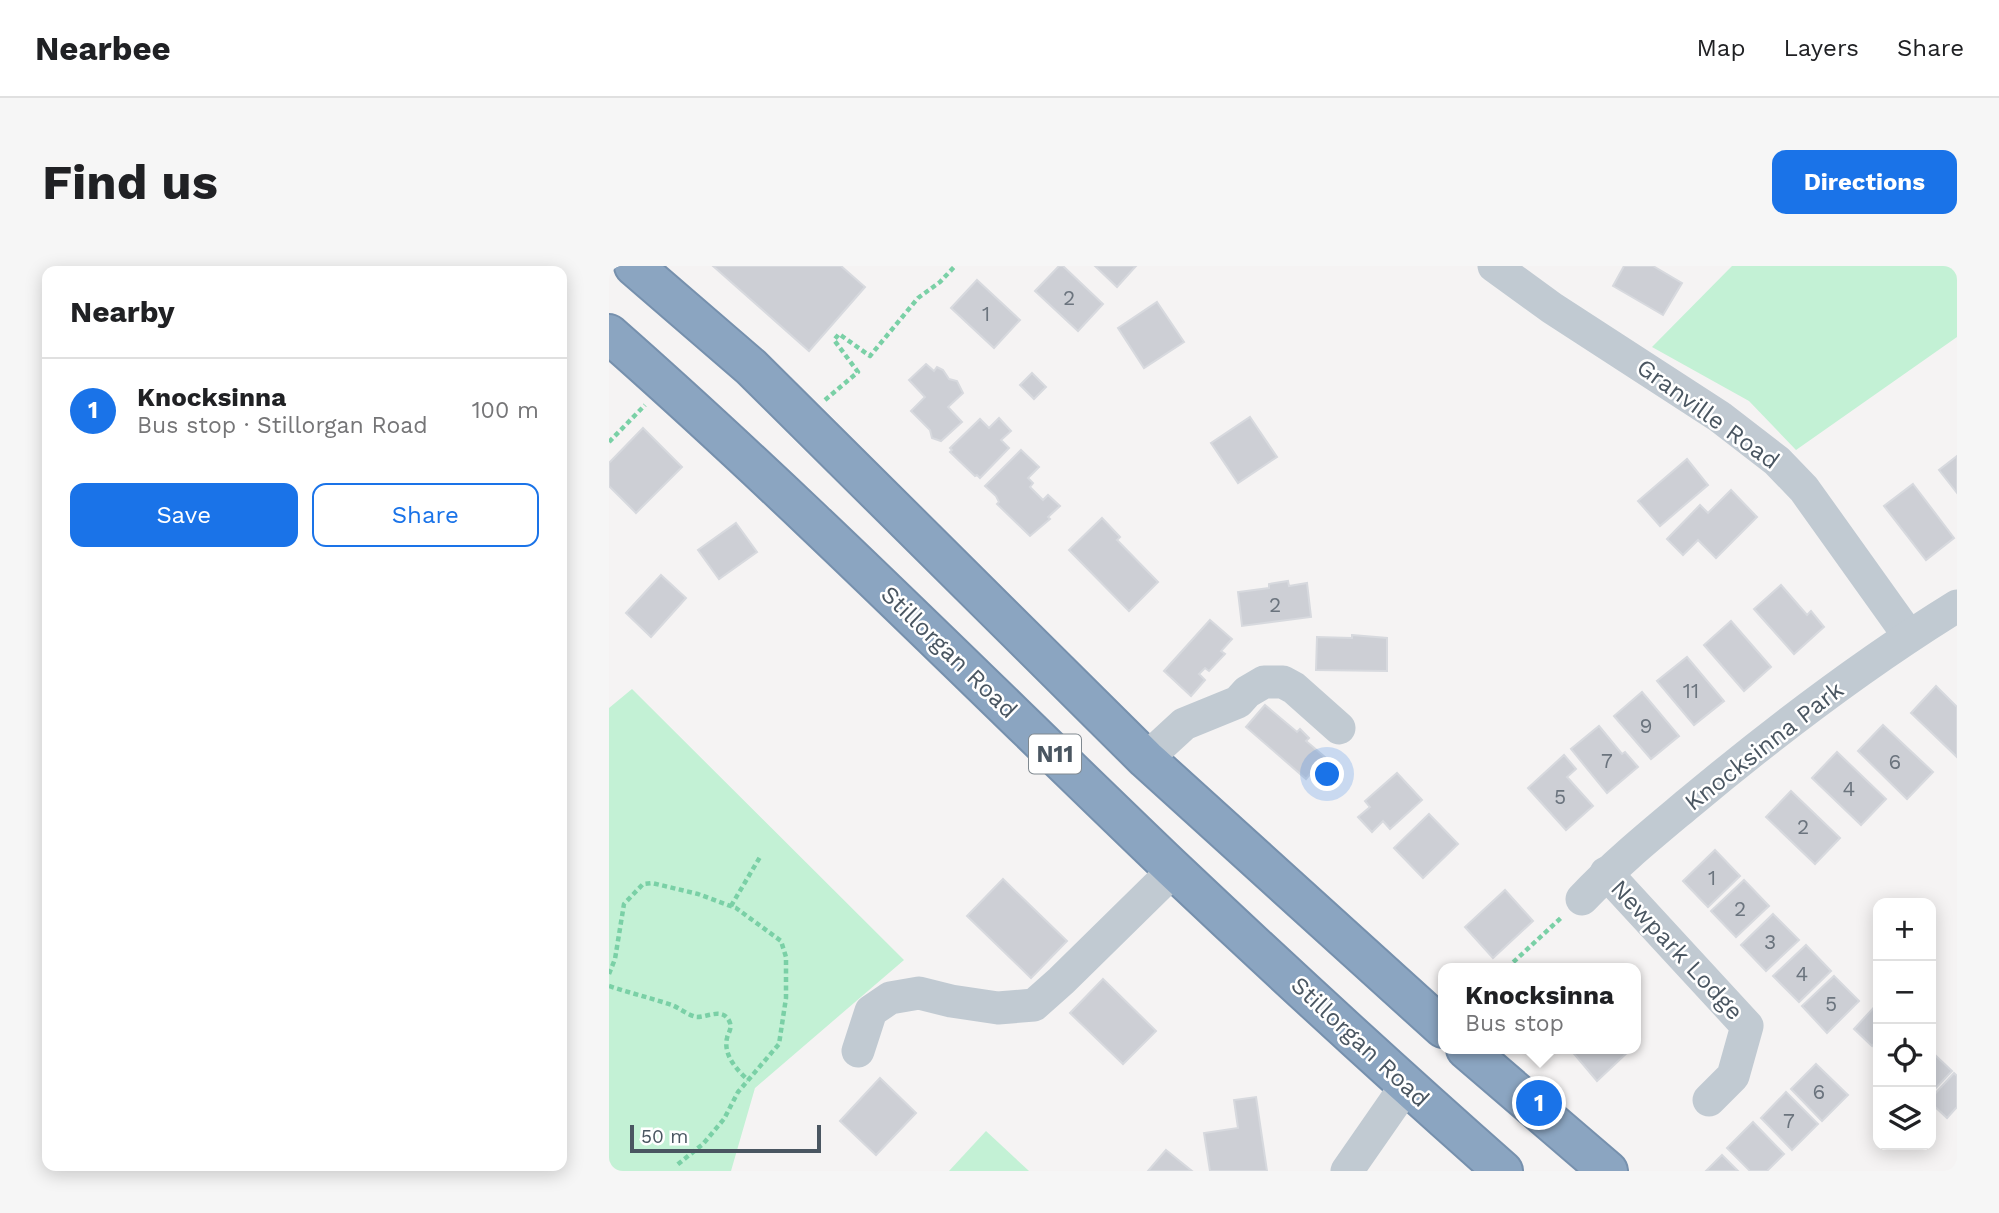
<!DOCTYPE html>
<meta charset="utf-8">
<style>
body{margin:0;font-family:"Work Sans",sans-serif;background:#f6f6f6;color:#202124}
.controls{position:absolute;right:21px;bottom:21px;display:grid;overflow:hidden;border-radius:14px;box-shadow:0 4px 18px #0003}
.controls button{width:63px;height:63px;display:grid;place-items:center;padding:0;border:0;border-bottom:2px solid #e0e0e0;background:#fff;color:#202124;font:35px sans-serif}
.scale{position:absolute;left:21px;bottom:18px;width:191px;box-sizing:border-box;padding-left:7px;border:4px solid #4a5661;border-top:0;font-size:19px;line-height:24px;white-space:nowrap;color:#4a5661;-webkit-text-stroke:5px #fff;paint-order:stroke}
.you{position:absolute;left:719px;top:509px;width:24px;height:24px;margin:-18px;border:5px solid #fff;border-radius:50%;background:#1a73e8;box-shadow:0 0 0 10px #1a73e833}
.badge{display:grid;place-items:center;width:46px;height:46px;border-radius:50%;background:#1a73e8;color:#fff;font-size:23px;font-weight:700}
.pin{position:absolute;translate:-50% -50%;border:4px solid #fff;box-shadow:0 2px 7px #0006}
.popup{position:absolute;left:829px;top:697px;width:203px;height:91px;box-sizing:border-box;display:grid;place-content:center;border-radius:14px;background:#fff;filter:drop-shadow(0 2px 5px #0005);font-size:23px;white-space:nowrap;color:#757577}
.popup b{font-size:26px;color:#202124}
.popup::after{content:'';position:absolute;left:50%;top:100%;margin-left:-14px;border:14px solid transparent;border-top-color:#fff}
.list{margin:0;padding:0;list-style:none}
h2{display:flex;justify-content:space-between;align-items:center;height:91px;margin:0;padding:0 28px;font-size:30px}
h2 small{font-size:23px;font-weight:400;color:#757577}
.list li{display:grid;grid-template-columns:46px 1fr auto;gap:21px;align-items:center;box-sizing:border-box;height:105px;padding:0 28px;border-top:2px solid #e0e0e0}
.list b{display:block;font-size:26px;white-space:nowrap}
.list p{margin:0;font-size:23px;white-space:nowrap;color:#757577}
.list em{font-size:23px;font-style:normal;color:#757577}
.actions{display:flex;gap:14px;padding:21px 28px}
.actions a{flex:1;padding:16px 0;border:2px solid #1a73e8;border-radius:14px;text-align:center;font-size:24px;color:#1a73e8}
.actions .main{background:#1a73e8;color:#fff}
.icon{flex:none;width:38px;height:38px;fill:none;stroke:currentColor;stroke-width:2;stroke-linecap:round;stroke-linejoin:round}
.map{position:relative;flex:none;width:1348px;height:905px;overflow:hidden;border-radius:14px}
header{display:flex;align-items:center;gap:42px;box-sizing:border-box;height:98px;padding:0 35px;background:#fff;border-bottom:2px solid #e0e0e0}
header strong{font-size:33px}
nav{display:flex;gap:38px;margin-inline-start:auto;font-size:24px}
.intro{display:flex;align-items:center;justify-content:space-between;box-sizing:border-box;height:168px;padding:0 42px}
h1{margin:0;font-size:49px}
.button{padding:18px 32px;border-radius:14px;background:#1a73e8;color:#fff;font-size:24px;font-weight:700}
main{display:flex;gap:42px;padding:0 42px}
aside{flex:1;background:#fff;border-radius:14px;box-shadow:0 4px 18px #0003}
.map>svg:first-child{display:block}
</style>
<header>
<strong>Nearbee</strong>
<nav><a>Map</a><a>Layers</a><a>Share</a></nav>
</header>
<div class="intro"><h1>Find us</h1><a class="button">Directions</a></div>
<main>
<aside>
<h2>Nearby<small></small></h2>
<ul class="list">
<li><span class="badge">1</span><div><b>Knocksinna</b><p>Bus stop · Stillorgan Road</p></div><em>100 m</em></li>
</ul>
<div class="actions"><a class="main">Save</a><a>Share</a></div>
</aside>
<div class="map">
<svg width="1348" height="905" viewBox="0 0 1348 905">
<rect width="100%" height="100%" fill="#f5f3f3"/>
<g fill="#c3f1d5">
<polygon points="1123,0 1348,0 1348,71 1187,184 1140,135 1043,81"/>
<polygon points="23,423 295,694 146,822 122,905 0,905 0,442"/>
<polygon points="377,865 420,905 340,905"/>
</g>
<g fill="#cdcfd5" stroke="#d7d9de" stroke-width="2">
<polygon points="104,0 232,0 256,21 200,85"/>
<polygon points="450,0 454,0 494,38 469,65 426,25"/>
<polygon points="486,0 527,0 508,21"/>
<polygon points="1015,0 1044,0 1073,17 1054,49 1004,20"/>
<polygon points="368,14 411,54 385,82 342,42"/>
<polygon points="548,36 575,76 535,102 509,62"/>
<polygon points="317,98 325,105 328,101 334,104 340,113 348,115 354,127 339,141 353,156 332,175 323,172 321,164 302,145 316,131 300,114"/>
<polygon points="423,107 437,121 425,133 411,119"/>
<polygon points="641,151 668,191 629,217 602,177"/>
<polygon points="390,152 402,165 392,174 400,182 371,212 368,209 366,210 341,186 343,184 341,182 371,153 380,162"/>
<polygon points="34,162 73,201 27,247 0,220 0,197"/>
<polygon points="412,184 430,201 419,212 424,217 421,221 434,234 439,229 451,240 439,251 441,253 421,270 388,238 390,236 387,230 376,220"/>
<polygon points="1348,190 1348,227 1330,204"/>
<polygon points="1078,193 1099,219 1051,260 1029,235"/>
<polygon points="1304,218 1345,272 1317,294 1275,240"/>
<polygon points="1122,224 1148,251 1107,292 1089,274 1074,289 1058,273 1091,239 1099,247"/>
<polygon points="493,252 511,271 508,274 549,316 520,345 460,284"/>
<polygon points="127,257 148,286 110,313 89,284"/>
<polygon points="52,309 77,332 42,371 17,347"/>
<polygon points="679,315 680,320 698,317 702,351 633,360 629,326 660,322 660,318"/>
<polygon points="1172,319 1198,349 1202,345 1215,361 1185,388 1145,343"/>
<polygon points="601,354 623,373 612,385 616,388 600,405 596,402 590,408 596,414 582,430 555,405"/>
<polygon points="1122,355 1162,401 1135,425 1095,379"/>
<polygon points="743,369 778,372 778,405 707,404 708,371 743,372"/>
<polygon points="1078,391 1115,435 1085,459 1048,415"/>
<polygon points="1327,420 1348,441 1348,491 1302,447"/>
<polygon points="1033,426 1070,470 1042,493 1005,450"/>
<polygon points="656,439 688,466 691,463 700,472 697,475 716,491 697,513 637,461"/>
<polygon points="1274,459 1324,506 1298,533 1249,485"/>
<polygon points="990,460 1013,488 1016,486 1029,501 998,527 962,483"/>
<polygon points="1228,486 1277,533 1252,559 1203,512"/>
<polygon points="955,489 967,503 958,511 984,540 957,564 919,522"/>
<polygon points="788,507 813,534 781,563 774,555 763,566 749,551 761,541 756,535"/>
<polygon points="1182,525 1231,572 1206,598 1157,551"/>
<polygon points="820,548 849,578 814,612 785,582"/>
<polygon points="1106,584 1131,610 1099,641 1074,615"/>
<polygon points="394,613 458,675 422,712 358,650"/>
<polygon points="1135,614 1160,640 1127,671 1102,645"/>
<polygon points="896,624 924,655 884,692 856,661"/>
<polygon points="1164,648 1190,674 1157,705 1132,679"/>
<polygon points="1197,679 1222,705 1190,736 1164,710"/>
<polygon points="1225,710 1250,735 1218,767 1193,740"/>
<polygon points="494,713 547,765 514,798 461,747"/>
<polygon points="1269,737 1269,773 1263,780 1245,763"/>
<polygon points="961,783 1022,783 988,815"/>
<polygon points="1325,788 1343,805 1322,827 1322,791"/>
<polygon points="1207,798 1239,829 1213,855 1182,823"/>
<polygon points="1345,807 1348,810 1348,841 1338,852 1322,837 1322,832"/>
<polygon points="271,812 307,847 267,889 231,855"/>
<polygon points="1177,826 1209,858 1183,884 1152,852"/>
<polygon points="647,831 658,905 601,905 595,867 629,862 625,834"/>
<polygon points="1144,856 1175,888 1158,905 1141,905 1118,882"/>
<polygon points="557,884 583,905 539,905"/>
<polygon points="1113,889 1129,905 1097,905"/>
</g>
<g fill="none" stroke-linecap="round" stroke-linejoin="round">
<defs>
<g id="highway">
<polyline points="25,0 142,101 537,493 834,762"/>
<path d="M0,68C194,239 376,423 563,602C672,705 782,806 894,905"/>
<polyline points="857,783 999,905"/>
</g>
</defs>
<use href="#highway" stroke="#7690ad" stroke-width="42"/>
<g stroke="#7ad0a6" stroke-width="4.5" stroke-dasharray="5 3.5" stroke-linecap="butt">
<polyline points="216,134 249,106 225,74 230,68 261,90 309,32 331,16 346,0"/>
<polyline points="0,176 36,139"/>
<polyline points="122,640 151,591"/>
<polyline points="898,702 954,650"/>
<polyline points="0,708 6,693 15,638 34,618 43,617 89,628 127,642 172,675 177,691 177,732 170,778 129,826 115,853 94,878 68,899"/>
<path d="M0,720C21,727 42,732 63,739C70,742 79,749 87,751C97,752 115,740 121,757C123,763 119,767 118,772C114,789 128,804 139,814"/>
</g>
<g stroke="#c1cad2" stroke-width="33">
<polyline points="885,0 943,42 1111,151 1168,195 1195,223 1300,370"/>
<polyline points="537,493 575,458 629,436 638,426 655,416 674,416 685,422 730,462"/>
<polyline points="997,607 1138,760 1124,810 1100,834"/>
<path d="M973,633C1006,598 1043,568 1080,537C1165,466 1254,398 1348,340"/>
<polyline points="249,785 262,745 281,732 310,727 342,735 389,742 425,739 452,715 565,604"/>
<polyline points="738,905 797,820"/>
</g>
<use href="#highway" stroke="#8ba5c1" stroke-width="38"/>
</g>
<g text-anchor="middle" stroke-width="5" stroke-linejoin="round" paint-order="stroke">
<g font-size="21" fill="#6b747e">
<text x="460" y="39">2</text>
<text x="377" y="55">1</text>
<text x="666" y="346">2</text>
<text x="1082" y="432">11</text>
<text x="1037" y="467">9</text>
<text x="998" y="502">7</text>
<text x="1286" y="503">6</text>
<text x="1240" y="530">4</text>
<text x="951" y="538">5</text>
<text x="1194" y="568">2</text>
<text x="1103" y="619">1</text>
<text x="1131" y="650">2</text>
<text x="1161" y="683">3</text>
<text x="1193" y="715">4</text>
<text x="1222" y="745">5</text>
<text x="1210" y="833">6</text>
<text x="1180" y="862">7</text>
</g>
<rect fill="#fff" stroke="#808990" stroke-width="2" x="420" y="468.5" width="52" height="39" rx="5"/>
<g font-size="23" font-weight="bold" fill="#4a5661">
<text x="446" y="496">N11</text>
</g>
<g font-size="24" fill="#4a5661" stroke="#fff">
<text transform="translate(1099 148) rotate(36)" y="8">Granville Road</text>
<text transform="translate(340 386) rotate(44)" y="8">Stillorgan Road</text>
<text transform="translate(1155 480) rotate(-38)" y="8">Knocksinna Park</text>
<text transform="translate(1068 684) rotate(47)" y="8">Newpark Lodge</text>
<text transform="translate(751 776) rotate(43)" y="8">Stillorgan Road</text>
</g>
</g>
</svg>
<div class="controls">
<button>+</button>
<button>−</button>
<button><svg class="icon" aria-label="locate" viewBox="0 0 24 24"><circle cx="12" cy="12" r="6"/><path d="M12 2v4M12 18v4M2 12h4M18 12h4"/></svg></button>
<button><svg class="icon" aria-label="layers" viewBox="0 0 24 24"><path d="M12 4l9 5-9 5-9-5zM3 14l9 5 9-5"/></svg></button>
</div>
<div class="scale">50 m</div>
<div class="you"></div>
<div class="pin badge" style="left:930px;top:837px">1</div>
<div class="popup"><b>Knocksinna</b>Bus stop</div>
</div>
</main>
